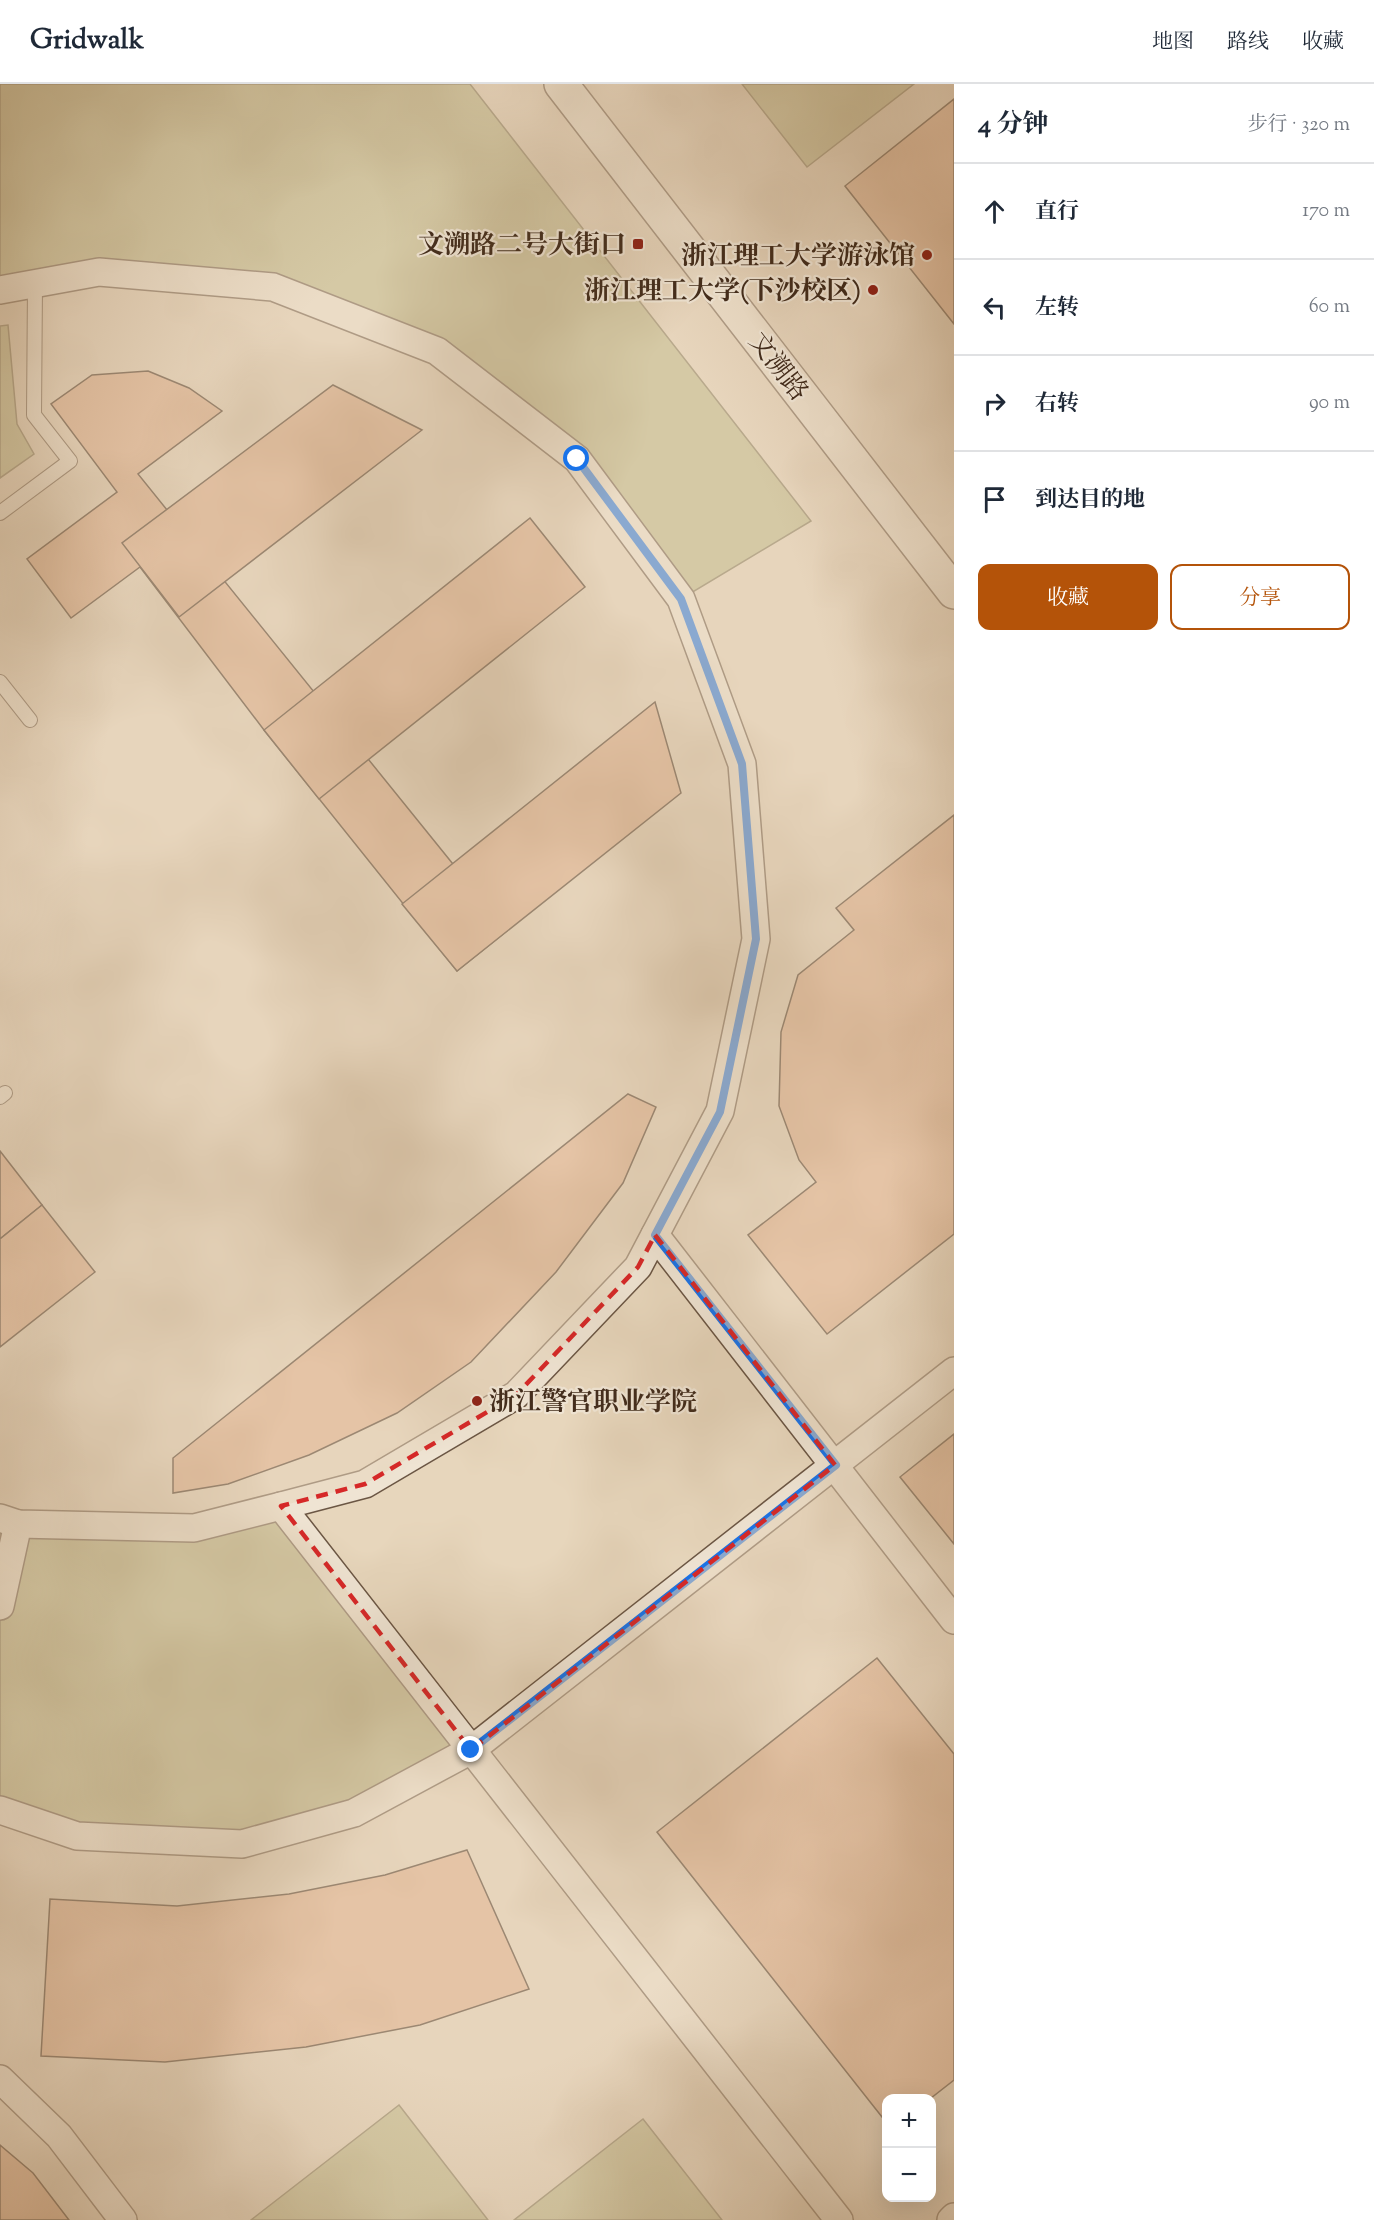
<!DOCTYPE html>
<html lang="zh">
<meta charset="utf-8">
<style>
body{margin:0;font-family:"Sorts Mill Goudy","Noto Serif SC",serif;background:#f2f2f3;color:#1f2937}
.controls{position:absolute;right:18px;bottom:18px;display:grid;overflow:hidden;border-radius:12px;box-shadow:0 6px 24px #0002}
.controls button{width:54px;height:54px;display:grid;place-items:center;padding:0;border:0;border-bottom:2px solid #e0e1e3;background:#fff;color:#1f2937;font:30px sans-serif}
.stop{position:absolute;width:18px;height:18px;margin:-14px;border:4px solid #1a73e8;border-radius:50%;background:#fff}
.stop.end{background:#1a73e8;border-color:#fff;box-shadow:0 2px 6px #0008}
.list{margin:0;padding:0;list-style:none}
h2{display:flex;justify-content:space-between;align-items:center;height:78px;margin:0;padding:0 24px;font-size:26px}
h2 small{font-size:20px;font-weight:400;color:#747a83}
.list li{display:grid;grid-template-columns:39px 1fr auto;gap:18px;align-items:center;box-sizing:border-box;height:96px;padding:0 24px;border-top:2px solid #e0e1e3}
.list b{display:block;font-size:22px;white-space:nowrap}
.list em{font-size:20px;font-style:normal;color:#747a83}
.actions{display:flex;gap:12px;padding:18px 24px}
.actions a{flex:1;padding:14px 0;border:2px solid #b45309;border-radius:12px;text-align:center;font-size:21px;color:#b45309}
.actions .main{background:#b45309;color:#fff}
.icon{flex:none;width:33px;height:33px;fill:none;stroke:currentColor;stroke-width:2;stroke-linecap:round;stroke-linejoin:round}
.map{position:relative;flex:none;width:954px;height:2136px;overflow:hidden}
header{display:flex;align-items:center;gap:36px;box-sizing:border-box;height:84px;padding:0 30px;background:#fff;border-bottom:2px solid #e0e1e3}
header strong{font-size:28px}
nav{display:flex;gap:33px;margin-inline-start:auto;font-size:21px}
main{display:flex}
aside{flex:1;background:#fff}
.map>svg:first-child{display:block}
</style>
<header>
<strong>Gridwalk</strong>
<nav><a>地图</a><a>路线</a><a>收藏</a></nav>
</header>
<main>
<div class="map">
<svg width="954" height="2136" viewBox="0 0 954 2136">
<rect width="100%" height="100%" fill="#e7d6bc"/>
<filter id="stains"><feTurbulence type="fractalNoise" baseFrequency=".00333" numOctaves="4"/><feColorMatrix values="0 0 0 0 .2 0 0 0 0 .09 0 0 0 0 .02 0 0 0 .5 -.17"/></filter>
<radialGradient id="worn" r=".72"><stop offset=".6" stop-color="#630" stop-opacity="0"/><stop offset="1" stop-color="#630" stop-opacity=".3"/></radialGradient>
<g fill="#bebb8b" stroke="#807454" stroke-width="1.5">
<polygon points="0,0 470,0 811,437 681,515 577,374 437,267 273,203 99,188 0,206"/>
<polygon points="742,0 914,0 807,83"/>
<polygon points="8,241 17,340 34,370 0,394 0,242"/>
<polygon points="281,1422 471,1666 354,1729 242,1760 77,1752 0,1726 0,1434 194,1444"/>
<polygon points="399,2021 488,2136 251,2136"/>
<polygon points="643,2035 722,2136 514,2136"/>
</g>
<g fill="#e3b08d" stroke="#422c1c" stroke-width="1.5">
<polygon points="954,15 954,240 845,102"/>
<polygon points="148,287 189,304 222,327 138,390 507,847 457,887 264,646 140,483 71,534 27,475 117,408 51,320 92,291"/>
<polygon points="333,301 422,346 179,533 122,459"/>
<polygon points="530,434 585,503 319,715 264,646"/>
<polygon points="655,618 681,709 457,887 402,820"/>
<polygon points="954,731 954,1150 827,1250 748,1151 816,1098 799,1076 779,1022 781,948 798,891 854,846 836,824"/>
<polygon points="628,1010 656,1023 623,1099 556,1188 471,1278 397,1329 309,1371 228,1400 173,1409 173,1374"/>
<polygon points="0,1067 42,1121 0,1155"/>
<polygon points="42,1121 95,1188 0,1263 0,1155"/>
<polygon points="954,1350 954,1460 900,1393"/>
<polygon points="877,1574 954,1670 954,1996 931,2014 886,2014 886,2038 657,1748"/>
<polygon points="467,1766 529,1905 420,1941 306,1963 165,1978 41,1972 50,1815 177,1822 289,1810 385,1791"/>
<polygon points="0,2061 33,2089 69,2136 0,2136"/>
</g>
<g fill="none" stroke-linecap="round" stroke-linejoin="round">
<defs>
<g id="service">
<polyline points="0,429 70,377 34,331 35,200"/>
<polyline points="0,598 30,636"/>
<polyline points="0,1013 5,1009"/>
</g>
<g id="minor">
<polyline points="0,206 99,188 273,203 437,267 577,375 681,515 742,680 756,855 720,1027 638,1183 516,1311 365,1400 281,1422 194,1444 18,1440 0,1434"/>
<polyline points="655,1151 954,1536"/>
<polyline points="281,1422 839,2136"/>
<polyline points="0,1522 18,1440"/>
<polyline points="0,1726 77,1752 242,1760 354,1729 471,1666 954,1287"/>
<polyline points="0,1995 59,2052 123,2136"/>
<polyline points="951,2136 954,2133"/>
</g>
<polyline id="tertiary" points="561,0 954,508"/>
</defs>
<use href="#service" stroke="#6b5644" stroke-width="16"/>
<use href="#minor" stroke="#6b5644" stroke-width="30"/>
<use href="#tertiary" stroke="#6b5644" stroke-width="36"/>
<use href="#service" stroke="#efe4d3" stroke-width="14"/>
<use href="#minor" stroke="#efe4d3" stroke-width="27"/>
<use href="#tertiary" stroke="#efe4d3" stroke-width="33"/>
</g>
<g fill="none" stroke-linecap="round" stroke-linejoin="round">
<polyline stroke="#1a73e8" stroke-width="8" points="471,1666 836,1381 655,1151 720,1028 756,855 742,680 681,515 577,375"/>
</g>
<path d="M0 0H954V2136H0ZM655,1151L835,1381L471,1666L281,1422L365,1400L516,1311L638,1183Z" fill="#e7d6bc" fill-opacity=".55" fill-rule="evenodd"/>
<path fill="none" stroke="#d62828" stroke-width="4.5" stroke-dasharray="12 8" stroke-linejoin="round" d="M655,1151L835,1381L471,1666L281,1422L365,1400L516,1311L638,1183Z"/>
<g fill="#8f2418" stroke="#efe4d3" stroke-width="2">
<rect x="632" y="154" width="12" height="12" rx="3"/>
<circle cx="927" cy="171" r="6"/>
<circle cx="873" cy="206" r="6"/>
<circle cx="477" cy="1317" r="6"/>
</g>
<g text-anchor="middle" stroke-width="4.5" stroke-linejoin="round" paint-order="stroke">
<g font-size="26" font-weight="bold" fill="#422c1c" stroke="#efe4d3" text-anchor="end">
<text x="626" y="169">文溯路二号大街口</text>
<text x="915" y="180">浙江理工大学游泳馆</text>
<text x="861" y="215">浙江理工大学(下沙校区)</text>
<text x="489" y="1326" text-anchor="start">浙江警官职业学院</text>
</g>
<g font-size="26" fill="#422c1c" stroke="#efe4d3">
<text transform="translate(779 282) rotate(52)" y="9">文溯路</text>
</g>
</g>
<rect width="100%" height="100%" filter="url(#stains)"/>
<rect width="100%" height="100%" fill="url(#worn)"/>
</svg>
<div class="controls">
<button>+</button>
<button>−</button>
</div>
<div class="stop" style="left:577px;top:375px"></div>
<div class="stop end" style="left:471px;top:1666px"></div>
</div>
<aside>
<h2>4 分钟<small>步行 · 320 m</small></h2>
<ul class="list">
<li><svg class="icon" aria-label="ahead" viewBox="0 0 24 24"><path d="M12 20V5M6 11l6-6 6 6"/></svg><div><b>直行</b></div><em>170 m</em></li>
<li><svg class="icon" aria-label="left" viewBox="0 0 24 24"><path d="M17 20v-9H6M10 6l-5 5 5 5"/></svg><div><b>左转</b></div><em>60 m</em></li>
<li><svg class="icon" aria-label="right" viewBox="0 0 24 24"><path d="M7 20v-9h11M14 6l5 5-5 5"/></svg><div><b>右转</b></div><em>90 m</em></li>
<li><svg class="icon" aria-label="arrive" viewBox="0 0 24 24"><path d="M6 21V4h12l-3 4 3 4H6"/></svg><div><b>到达目的地</b></div></li>
</ul>
<div class="actions"><a class="main">收藏</a><a>分享</a></div>
</aside>
</main>
